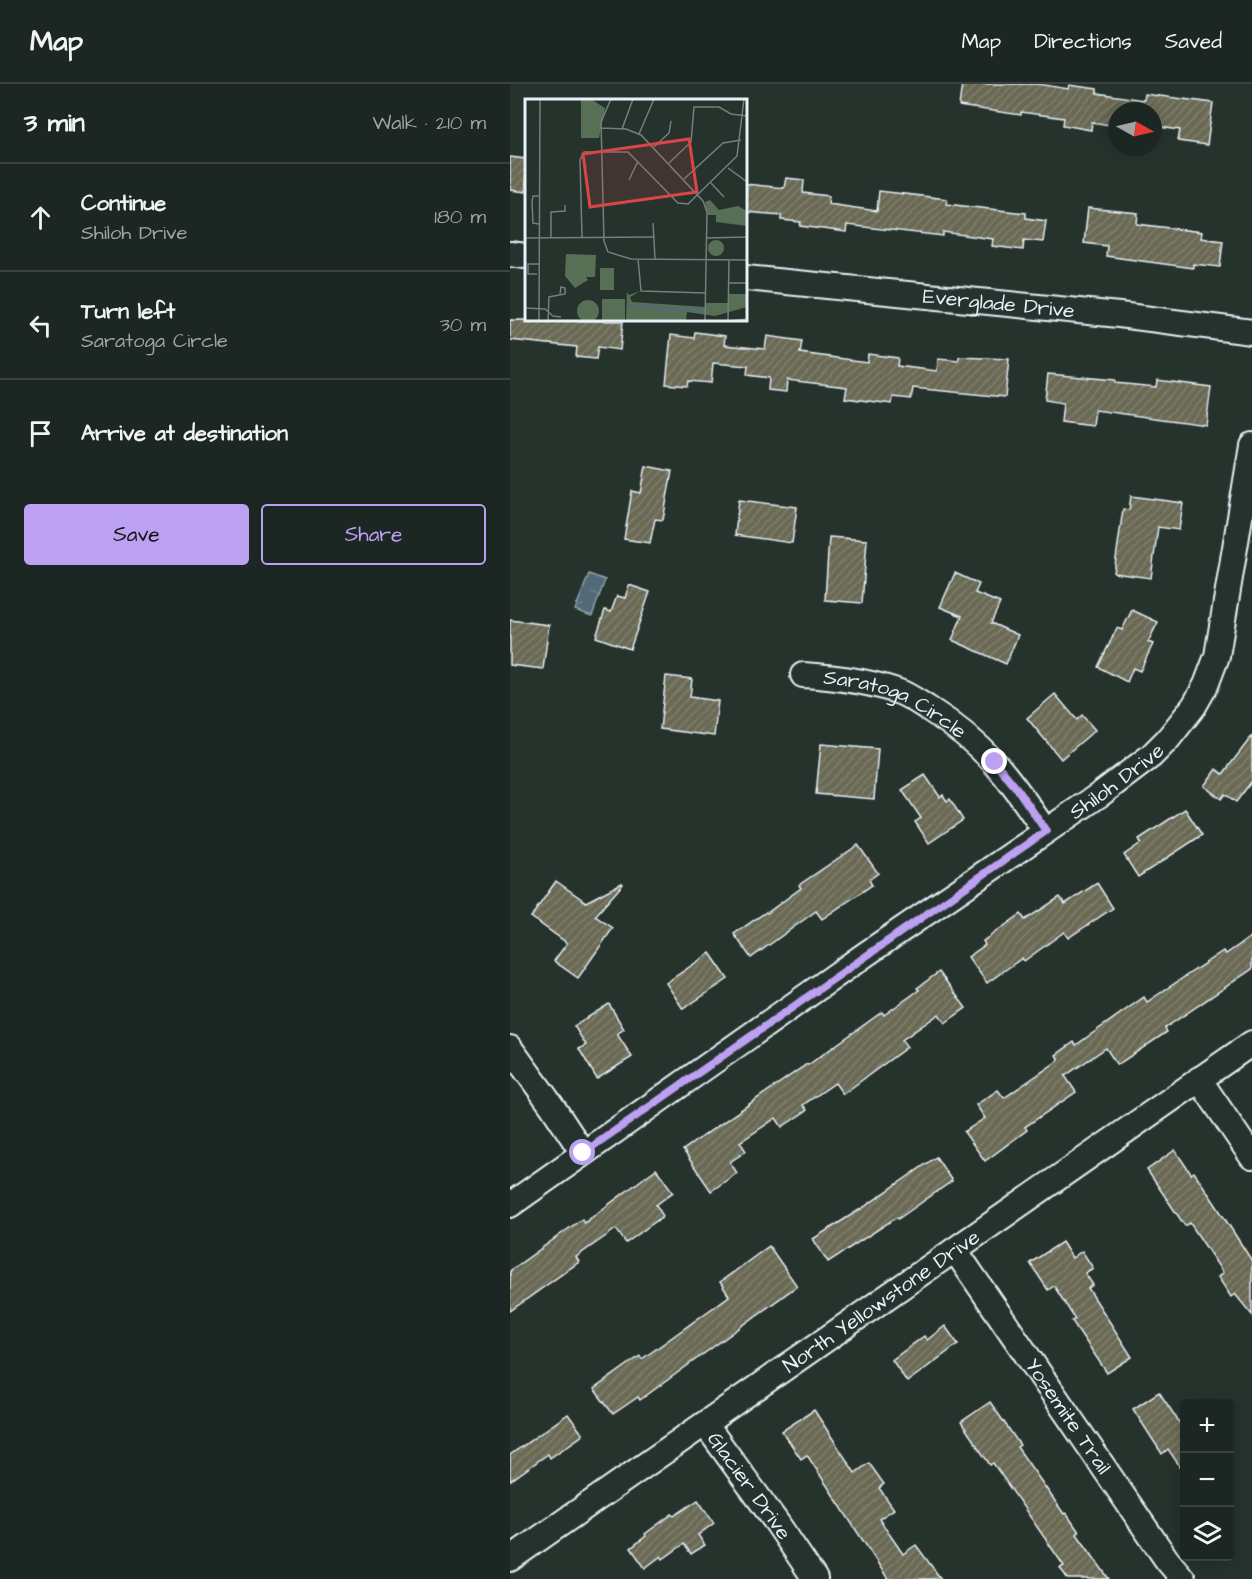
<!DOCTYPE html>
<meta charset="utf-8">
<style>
body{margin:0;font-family:"Architects Daughter",sans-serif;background:#29322f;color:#f1f3f6}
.controls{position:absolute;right:18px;bottom:18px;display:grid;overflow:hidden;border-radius:6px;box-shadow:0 3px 15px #0003}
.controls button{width:54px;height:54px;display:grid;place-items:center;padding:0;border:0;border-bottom:2px solid #3a4340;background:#1c2622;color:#f1f3f6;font:30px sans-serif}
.compass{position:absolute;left:598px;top:18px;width:54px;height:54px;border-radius:50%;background:#1c2622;box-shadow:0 3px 15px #0003;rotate:98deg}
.stop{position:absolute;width:18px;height:18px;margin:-14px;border:4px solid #bca0f2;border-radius:50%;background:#fff}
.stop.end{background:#bca0f2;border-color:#fff;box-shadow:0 2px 6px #0008}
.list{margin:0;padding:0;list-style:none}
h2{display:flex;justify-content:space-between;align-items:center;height:78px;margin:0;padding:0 24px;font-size:26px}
h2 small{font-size:20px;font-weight:400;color:#a0a5a5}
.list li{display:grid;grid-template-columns:39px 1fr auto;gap:18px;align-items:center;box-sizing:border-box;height:108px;padding:0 24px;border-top:2px solid #3a4340}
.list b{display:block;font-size:22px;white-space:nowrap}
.list p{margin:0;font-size:20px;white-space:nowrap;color:#a0a5a5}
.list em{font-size:20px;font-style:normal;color:#a0a5a5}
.actions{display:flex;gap:12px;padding:18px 24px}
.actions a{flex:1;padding:14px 0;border:2px solid #bca0f2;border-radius:6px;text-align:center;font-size:21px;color:#bca0f2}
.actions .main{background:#bca0f2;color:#111}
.icon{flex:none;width:33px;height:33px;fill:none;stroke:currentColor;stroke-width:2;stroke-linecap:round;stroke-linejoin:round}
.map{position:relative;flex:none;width:742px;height:1495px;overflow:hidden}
header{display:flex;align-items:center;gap:36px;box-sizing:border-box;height:84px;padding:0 30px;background:#1c2622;border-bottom:2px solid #3a4340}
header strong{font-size:28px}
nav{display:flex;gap:33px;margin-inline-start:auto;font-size:21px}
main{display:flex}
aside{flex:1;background:#1c2622}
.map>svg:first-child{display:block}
</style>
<header>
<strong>Map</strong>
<nav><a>Map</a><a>Directions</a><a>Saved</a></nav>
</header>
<main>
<aside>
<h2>3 min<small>Walk · 210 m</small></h2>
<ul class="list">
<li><svg class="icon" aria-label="ahead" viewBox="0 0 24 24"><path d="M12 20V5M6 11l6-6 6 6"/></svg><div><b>Continue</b><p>Shiloh Drive</p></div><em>180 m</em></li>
<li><svg class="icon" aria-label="left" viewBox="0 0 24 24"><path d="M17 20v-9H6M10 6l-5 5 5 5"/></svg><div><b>Turn left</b><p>Saratoga Circle</p></div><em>30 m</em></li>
<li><svg class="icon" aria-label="arrive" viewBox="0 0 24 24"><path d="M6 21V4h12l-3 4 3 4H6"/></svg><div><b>Arrive at destination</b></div></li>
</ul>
<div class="actions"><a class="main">Save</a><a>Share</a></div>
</aside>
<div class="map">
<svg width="742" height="1495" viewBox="0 0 742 1495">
<defs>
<pattern id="water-ripples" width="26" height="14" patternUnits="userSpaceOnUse" patternTransform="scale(1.5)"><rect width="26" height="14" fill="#516a75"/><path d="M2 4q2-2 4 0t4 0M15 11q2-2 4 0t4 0" fill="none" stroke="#6a8089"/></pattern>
<pattern id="building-hatch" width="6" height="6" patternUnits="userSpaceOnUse" patternTransform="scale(1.5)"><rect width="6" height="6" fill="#6a6954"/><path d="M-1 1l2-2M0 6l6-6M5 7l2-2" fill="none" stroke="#7f7f6d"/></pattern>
</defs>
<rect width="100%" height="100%" fill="#26332d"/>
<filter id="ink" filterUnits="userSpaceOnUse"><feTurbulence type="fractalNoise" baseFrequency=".0167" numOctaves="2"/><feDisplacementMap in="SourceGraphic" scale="12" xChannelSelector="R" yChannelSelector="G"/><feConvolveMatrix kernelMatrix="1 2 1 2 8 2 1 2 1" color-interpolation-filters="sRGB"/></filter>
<g filter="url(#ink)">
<polygon fill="url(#water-ripples)" stroke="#8da0a9" stroke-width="1.5" points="79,490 95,496 82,532 65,526"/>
<g fill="url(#building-hatch)" stroke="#e8f1f8" stroke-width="1.5">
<polygon points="452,0 528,0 558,5 559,1 587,5 587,9 634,16 635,10 703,19 697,61 668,57 670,46 643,42 643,27 607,27 605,42 582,38 581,46 553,41 554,34 511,28 511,31 449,22"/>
<polygon points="0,73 16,75 16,108 0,106"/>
<polygon points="276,94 294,96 293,109 319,112 318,120 367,127 369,107 437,115 436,120 516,129 516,134 536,137 533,158 514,156 513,166 482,162 483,155 433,148 433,152 337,141 336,148 290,142 291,138 271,136 271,131 236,128 236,100 274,104"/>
<polygon points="578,124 628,129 627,140 692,148 691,154 713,157 710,183 683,180 683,184 596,172 597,162 574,159"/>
<polygon points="0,236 113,237 110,266 88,263 86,275 66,273 67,263 0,256"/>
<polygon points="185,248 215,252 214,261 255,265 257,252 292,257 290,269 357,278 358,270 388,274 387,282 427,287 428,275 449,277 449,273 499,275 495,313 403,304 401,315 383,313 382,320 335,314 337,303 277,296 276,308 258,306 259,294 237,291 238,282 203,279 201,299 178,297 177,302 156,300 161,251 184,254"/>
<polygon points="538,290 605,296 605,299 646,303 647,296 701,303 696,341 585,326 583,342 551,338 553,319 535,316"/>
<polygon points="136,382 162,387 153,436 145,435 140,459 114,455 122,407 131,409"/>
<polygon points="621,412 673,419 669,446 648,443 641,494 604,489 613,425 619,426"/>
<polygon points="229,416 287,423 282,459 225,451"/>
<polygon points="319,453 357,456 352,519 315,516"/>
<polygon points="445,489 469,500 465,509 490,519 481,539 508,551 496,580 442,556 452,532 430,523"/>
<polygon points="119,501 140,508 120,565 86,553 95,526 101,528 107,512 115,514"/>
<polygon points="622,526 648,538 638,558 643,560 630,587 623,584 617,598 588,583 607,544 612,546"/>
<polygon points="0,536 39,541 33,585 0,581"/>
<polygon points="156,592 182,595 180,613 208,617 204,652 150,645"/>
<polygon points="545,610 567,636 572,631 585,646 551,675 517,634"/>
<polygon points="742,652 742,697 726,718 715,710 711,715 694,702 706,685 713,690"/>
<polygon points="311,660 368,665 364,715 306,710"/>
<polygon points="415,691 430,713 433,711 437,717 440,715 453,736 419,759 405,738 411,734 392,706"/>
<polygon points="675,725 692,751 628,793 614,771 631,759 629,755"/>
<polygon points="348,761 368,789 359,796 362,801 312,835 306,827 241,874 224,850 256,828 257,829 291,804 289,801"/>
<polygon points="46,797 76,818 112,799 113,800 85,832 103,844 68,894 44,877 57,859 21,833"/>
<polygon points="587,799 603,824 558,854 554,848 514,877 512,874 477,899 458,873 475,861 473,857 511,830 515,836 550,813 555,820"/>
<polygon points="742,852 742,885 655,944 657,948 607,981 596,964 555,992 566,1008 515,1043 517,1046 475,1077 454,1048 475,1034 466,1021 488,1006 494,1014 549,976 546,971 564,958 566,961 634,913 637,918 713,867 716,870"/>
<polygon points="200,869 218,895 173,925 156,899"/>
<polygon points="429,888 456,924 435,939 429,930 392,956 397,963 333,1010 325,999 293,1021 297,1026 272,1043 266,1034 230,1058 236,1067 220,1078 227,1089 201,1107 173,1066 297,980 298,981 372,928 374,931 409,906 407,904"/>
<polygon points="99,920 114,945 107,950 122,973 87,995 69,965 76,961 64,942"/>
<polygon points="665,1066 681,1090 684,1088 706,1121 742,1177 742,1231 725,1210 721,1213 708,1193 713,1189 680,1139 675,1142 637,1086"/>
<polygon points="426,1073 442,1097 388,1135 387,1133 318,1178 303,1155 354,1123"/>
<polygon points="146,1085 163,1108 146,1121 153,1132 116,1159 106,1145 66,1173 69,1178 0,1227 0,1187 72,1135 74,1139"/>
<polygon points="552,1158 562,1174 572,1167 583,1184 575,1189 583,1201 578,1204 622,1273 597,1289 562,1237 565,1235 544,1202 538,1206 520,1179"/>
<polygon points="259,1162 287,1202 130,1316 128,1313 103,1330 84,1305 130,1272 132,1275 219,1212 210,1198"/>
<polygon points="435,1242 448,1260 397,1298 382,1276 414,1252 417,1256"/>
<polygon points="649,1308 675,1347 675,1390 658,1365 652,1370 623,1325"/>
<polygon points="480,1318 510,1361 507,1363 554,1430 556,1429 569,1448 567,1450 599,1495 558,1495 550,1484 554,1482 483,1379 480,1381 451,1338"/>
<polygon points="304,1326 345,1389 359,1379 374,1400 369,1404 384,1425 369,1435 393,1470 406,1461 431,1495 378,1495 297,1371 291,1375 272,1347"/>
<polygon points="58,1330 73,1351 40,1374 38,1370 0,1397 0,1371"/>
<polygon points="188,1416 204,1439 188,1451 195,1461 181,1470 174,1460 153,1475 151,1472 135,1484 121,1464 136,1452 135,1450 162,1430 164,1432"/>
</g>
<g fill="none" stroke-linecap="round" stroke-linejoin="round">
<defs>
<g id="minor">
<polyline points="0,170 16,172"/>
<path id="s1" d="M236,194L609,231L742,248"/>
<path id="s2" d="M293,591C325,593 361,597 392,609C401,613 411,620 419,625C475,660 500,694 535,747"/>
<polyline points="0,964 42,1022 73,1069"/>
<polyline points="689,995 742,1073"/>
<path id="s3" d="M0,1121L356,870L592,709L641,672L658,655L684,622L696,601L707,572L742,361"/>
<path id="s4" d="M445,1166L657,1476L673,1495"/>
<path id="s5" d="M195,1340L267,1439L305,1495"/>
<path id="s6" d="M0,1475L742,959"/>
</g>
</defs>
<use href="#minor" stroke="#e8f1f8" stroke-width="28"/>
<use href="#minor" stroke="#26332d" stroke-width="24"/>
</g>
</g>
<g fill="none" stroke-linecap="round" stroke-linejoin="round" filter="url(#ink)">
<polyline stroke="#bca0f2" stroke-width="8" points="73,1069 536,747 508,706 485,678"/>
</g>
<g text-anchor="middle" stroke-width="4.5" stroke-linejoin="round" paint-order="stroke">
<g font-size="21" fill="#e8f1f8" stroke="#26332d">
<text dy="7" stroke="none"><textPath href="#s1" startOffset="254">Everglade Drive</textPath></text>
<text dy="7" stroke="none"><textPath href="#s2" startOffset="98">Saratoga Circle</textPath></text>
<text dy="7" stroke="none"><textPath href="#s3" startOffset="740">Shiloh Drive</textPath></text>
<text dy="7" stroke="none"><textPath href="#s6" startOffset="452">North Yellowstone Drive</textPath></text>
<text dy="7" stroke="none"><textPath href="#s4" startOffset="201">Yosemite Trail</textPath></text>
<text dy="7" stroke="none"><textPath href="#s5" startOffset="76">Glacier Drive</textPath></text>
</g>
</g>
<g transform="translate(15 15)">
<rect width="222" height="222" fill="#26332d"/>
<path d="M56,1H67L80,9L74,39H56ZM185,101L194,111L213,107L222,112V127L191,123V116H183L180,103ZM183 149a8 8 0 1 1 16 0a8 8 0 1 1-16 0ZM41,155L71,156L70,178H61L63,181L50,189L40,177ZM75,169H89V191H75ZM115,192L105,198L107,203L180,208L181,204H203V195H222V208L190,217L162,213L161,222H101L102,193L104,196ZM77,200H100V222H77ZM52 212a11 11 0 1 1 22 0a11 11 0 1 1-22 0Z" fill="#577055"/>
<path d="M56,1H67L78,9L76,12H56Z" fill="#577055"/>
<path fill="none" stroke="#516a75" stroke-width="3" d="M102,207L178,212"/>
<path fill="none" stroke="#747f7e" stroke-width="1.5" d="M86,0L76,23L79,142L83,153L106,160L222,161M76,29L101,30L116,36L178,102L182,113L180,222M97,30L108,0M114,35L129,0M129,48L144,34L146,22M144,64L166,43L169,8H194L206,15L222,17M203,69L222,83V99M159,80L198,44L216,41M104,81L113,62M186,84L199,98M14,97H8L7,103L8,124L14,125M128,124L130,160M26,138V113L40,112V106M57,138L55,61L59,53H103L153,104L163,105L212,57L219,0M0,139L130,138M182,139L222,138M113,160L116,192L181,194M204,161L203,222L222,220M12,175H3V165H14M203,184H222M0,209L20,210L28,217L36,218M14,222L15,0M23,222L24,198L40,195V189L36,188L35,195"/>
<path fill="#d94647" fill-opacity="0.15" stroke="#d94647" stroke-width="3" d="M164,40L172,93L65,108L58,55Z"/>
<rect width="222" height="222" fill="none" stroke="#e8f1f8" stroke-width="3"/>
</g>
</svg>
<div class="controls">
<button>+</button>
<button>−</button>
<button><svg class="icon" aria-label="layers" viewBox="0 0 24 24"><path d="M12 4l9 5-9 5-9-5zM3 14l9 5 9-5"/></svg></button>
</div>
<svg class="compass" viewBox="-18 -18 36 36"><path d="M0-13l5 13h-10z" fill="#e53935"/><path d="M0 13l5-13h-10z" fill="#a0a5a5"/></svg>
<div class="stop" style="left:73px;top:1069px"></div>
<div class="stop end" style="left:485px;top:678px"></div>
</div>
</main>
